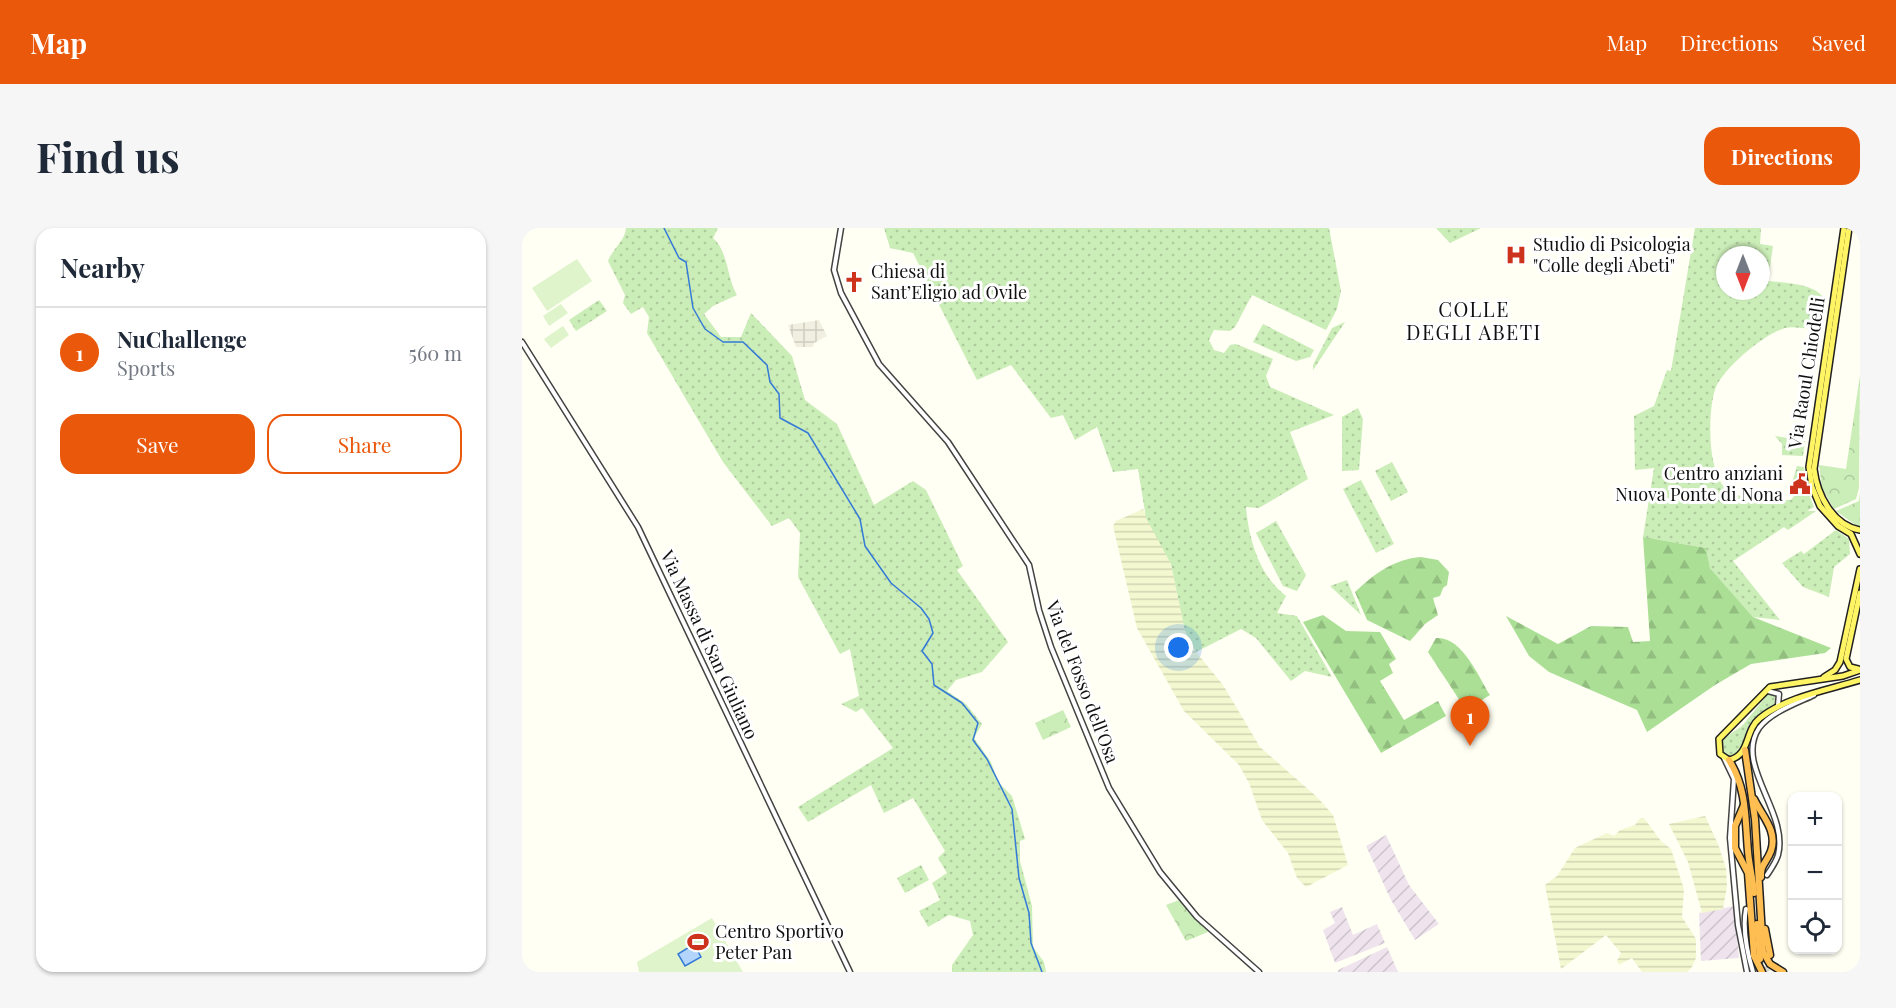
<!DOCTYPE html>
<meta charset="utf-8">
<style>
body{margin:0;font-family:"Playfair Display",serif;background:#f6f6f7;color:#1f2937}
.controls{position:absolute;right:18px;bottom:18px;display:grid;overflow:hidden;border-radius:12px;box-shadow:0 2px 4px #0004}
.controls button{width:54px;height:54px;display:grid;place-items:center;padding:0;border:0;border-bottom:2px solid #e0e1e3;background:#fff;color:#1f2937;font:30px sans-serif}
.compass{position:absolute;left:1194px;top:18px;width:54px;height:54px;border-radius:50%;background:#fff;box-shadow:0 2px 4px #0004;rotate:180deg}
.you{position:absolute;left:657px;top:420px;width:21px;height:21px;margin:-15px;border:4px solid #fff;border-radius:50%;background:#1a73e8;box-shadow:0 0 0 9px #1a73e833}
.badge{display:grid;place-items:center;width:39px;height:39px;border-radius:50%;background:#ea580c;color:#fff;font-size:20px;font-weight:700}
.pin{position:absolute;translate:-50% -50px;filter:drop-shadow(0 2px 3px #0008)}
.pin::after{content:'';position:absolute;top:32px;width:21px;height:18px;background:inherit;clip-path:polygon(0 0,100% 0,50% 100%)}
.list{margin:0;padding:0;list-style:none}
h2{display:flex;justify-content:space-between;align-items:center;height:78px;margin:0;padding:0 24px;font-size:26px}
h2 small{font-size:20px;font-weight:400;color:#747a83}
.list li{display:grid;grid-template-columns:39px 1fr auto;gap:18px;align-items:center;box-sizing:border-box;height:90px;padding:0 24px;border-top:2px solid #e0e1e3}
.list b{display:block;font-size:22px;white-space:nowrap}
.list p{margin:0;font-size:20px;white-space:nowrap;color:#747a83}
.list em{font-size:20px;font-style:normal;color:#747a83}
.actions{display:flex;gap:12px;padding:18px 24px}
.actions a{flex:1;padding:14px 0;border:2px solid #ea580c;border-radius:18px;text-align:center;font-size:21px;color:#ea580c}
.actions .main{background:#ea580c;color:#fff}
.icon{flex:none;width:33px;height:33px;fill:none;stroke:currentColor;stroke-width:2;stroke-linecap:round;stroke-linejoin:round}
.map{position:relative;flex:none;width:1338px;height:744px;overflow:hidden;border-radius:18px}
header{display:flex;align-items:center;gap:36px;box-sizing:border-box;height:84px;padding:0 30px;background:#ea580c;color:#fff}
header strong{font-size:28px}
nav{display:flex;gap:33px;margin-inline-start:auto;font-size:21px}
.intro{display:flex;align-items:center;justify-content:space-between;box-sizing:border-box;height:144px;padding:0 36px}
h1{margin:0;font-size:42px}
.button{padding:15px 27px;border-radius:18px;background:#ea580c;color:#fff;font-size:21px;font-weight:700}
main{display:flex;gap:36px;padding:0 36px}
aside{flex:1;background:#fff;border-radius:18px;box-shadow:0 2px 4px #0004}
.map>svg:first-child{display:block}
</style>
<header>
<strong>Map</strong>
<nav><a>Map</a><a>Directions</a><a>Saved</a></nav>
</header>
<div class="intro"><h1>Find us</h1><a class="button">Directions</a></div>
<main>
<aside>
<h2>Nearby<small></small></h2>
<ul class="list">
<li><span class="badge">1</span><div><b>NuChallenge</b><p>Sports</p></div><em>560 m</em></li>
</ul>
<div class="actions"><a class="main">Save</a><a>Share</a></div>
</aside>
<div class="map">
<svg width="1338" height="744" viewBox="0 0 1338 744">
<defs>
<pattern id="industrial-furrows" width="10" height="10" patternUnits="userSpaceOnUse" patternTransform="scale(1.5)"><rect width="10" height="10" fill="#efe4ee"/><path d="M-1 1l2-2M0 10L10 0M9 11l2-2" fill="none" stroke="#ccc3cb"/></pattern>
<pattern id="farmland-rules" width="6" height="5" patternUnits="userSpaceOnUse" patternTransform="scale(1.5)"><rect width="6" height="5" fill="#f4f8d0"/><path d="M0 2.5h6" fill="none" stroke="#d0d4b2"/></pattern>
<pattern id="grass-dots" width="8" height="8" patternUnits="userSpaceOnUse" patternTransform="scale(1.5)"><rect width="8" height="8" fill="#cbedb8"/><path d="M2 2h.1M6 6h.1" fill="none" stroke="#adca9d" stroke-width="1.8" stroke-linecap="round"/></pattern>
<pattern id="forest-firs" width="22" height="20" patternUnits="userSpaceOnUse" patternTransform="scale(1.5)"><rect width="22" height="20" fill="#abdf96"/><path d="M5 1l3.5 6h-7zM16 11l3.5 6h-7z" fill="#92be80"/></pattern>
<pattern id="park-crowns" width="20" height="18" patternUnits="userSpaceOnUse" patternTransform="scale(1.5)"><rect width="20" height="18" fill="#cbedb8"/><path d="M2 6a3 3 0 1 1 6 0M12 15a3 3 0 1 1 6 0" fill="none" stroke="#adca9d"/></pattern>
<pattern id="plaza-grid" width="8" height="8" patternUnits="userSpaceOnUse" patternTransform="scale(1.5)"><rect width="8" height="8" fill="#f1f0e0"/><path d="M0 4h8M4 0v8" fill="none" stroke="#cecdbf"/></pattern>
</defs>
<rect width="100%" height="100%" fill="#fffff3"/>
<g fill="url(#industrial-furrows)">
<polygon points="864,607 887,657 917,696 893,712 869,672 844,618"/>
<polygon points="1212,678 1217,730 1179,733 1177,685"/>
<polygon points="820,679 831,707 855,696 863,715 813,735 801,702 813,695 808,684"/>
<polygon points="865,719 876,744 816,744 816,742"/>
</g>
<g fill="url(#farmland-rules)">
<polygon points="621,281 649,336 663,403 674,424 701,457 738,519 795,569 811,587 826,637 784,659 775,650 766,625 740,592 727,555 717,537 662,483 615,400 591,298 594,293"/>
<polygon points="1183,588 1196,616 1204,640 1205,658 1201,681 1180,685 1166,634 1147,596"/>
<polygon points="1118,590 1122,590 1139,613 1149,621 1162,661 1160,689 1174,711 1174,730 1170,739 1165,744 1120,744 1110,730 1097,737 1095,733 1099,725 1084,707 1039,741 1023,657 1035,648 1053,620 1085,605 1092,608 1098,602 1113,597"/>
</g>
<g fill="url(#grass-dots)" fill-rule="evenodd">
<path d="M104,0H196L191,10C206,23 205,50 215,67L191,78L182,86L199,109H219L229,85L270,128L283,172L315,196L352,277L391,253L404,262L441,338L435,342L486,414L460,444L434,452L425,463L444,476L460,496L452,510L469,534L476,554L490,568L503,611L498,613V633L510,678L511,719L522,734L524,744H430V737L451,707L448,693L427,687L406,699L397,683L418,672L410,655L425,645L416,630L423,623L391,570L362,585L349,557L286,594L276,579L371,520L340,480L334,484L319,476L337,468L328,421L318,426L276,349L278,305L267,290L250,298L201,234L125,105L127,89L121,79L109,86L101,75L103,67L86,33C91,20 103,13 104,0Z"/>
<path d="M362,0H807L819,63L815,81L804,102L730,67L713,99L708,103L692,102L687,112L692,122L702,125L708,117L714,116L751,131L744,148L748,159L812,187L768,204L786,251L737,280L724,279C727,312 737,347 764,368L755,385L775,388L810,449L783,443L769,453L734,410L719,401L674,424L663,403L649,336L624,290L616,241L591,244L575,199L553,212L541,187L529,190L489,137L455,152L391,25L368,20Z"/>
<polygon points="914,0 959,0 928,15"/>
<path d="M1173,0H1239L1238,16L1251,18L1246,53C1264,55 1309,55 1303,83C1298,110 1278,96 1263,100C1242,106 1203,139 1194,159C1185,181 1184,254 1210,265C1228,273 1250,272 1269,272L1275,264L1270,255L1275,238L1282,239L1284,259L1292,279L1285,283H1294L1266,302L1262,299L1211,333L1258,392L1231,389L1188,340L1184,320L1121,309L1132,240L1113,242L1112,188L1132,178L1145,142L1149,143ZM1203,27H1239V63H1203Z"/>
<polygon points="77,72 85,83 54,103 47,92"/>
<polygon points="823,94 791,142 791,137 810,100"/>
<polygon points="741,96 792,122 788,129 774,133 731,114"/>
<polygon points="836,180 841,191 837,242 820,243 820,189"/>
<polygon points="1253,208 1283,213 1281,228 1260,227 1260,216"/>
<polygon points="870,234 886,264 869,273 853,243"/>
<polygon points="839,252 872,316 854,325 821,261"/>
<polygon points="754,293 784,347 775,363 761,358 734,305"/>
<polygon points="1314,302 1327,311 1328,326 1312,339 1307,369 1281,359 1260,335 1279,323 1282,326"/>
<polygon points="825,352 839,387 808,358"/>
<polygon points="1247,465 1255,466 1254,476 1238,486 1227,497 1217,525 1209,528 1202,525 1199,516 1201,511 1220,498"/>
<polygon points="399,637 407,652 383,665 375,650"/>
</g>
<g fill="url(#forest-firs)">
<polygon points="1121,309 1184,320 1188,340 1231,389 1309,420 1303,425 1229,436 1193,457 1125,504 1115,482 1027,444 1007,428 984,388 1036,416 1069,398 1106,399 1111,414 1128,413"/>
<path d="M899,329L916,332L927,344L925,357L921,360L918,368L911,370L916,387L903,396L888,413L845,392L833,364C852,346 872,331 899,329Z"/>
<polygon points="801,387 824,403 858,404 874,431 867,436 871,445 858,453 882,492 916,473 924,488 859,525 781,394"/>
<path d="M914,410C940,408 956,448 968,467L944,482L906,424Z"/>
</g>
<g fill="url(#park-crowns)">
<polygon points="1338,147 1337,260 1334,271 1312,281 1300,260 1297,237 1324,241"/>
<polygon points="1338,264 1338,298 1335,298 1314,283 1337,273"/>
<polygon points="541,482 549,499 521,512 513,495"/>
<polygon points="657,672 685,702 686,704 664,713 644,677"/>
</g>
<g fill="#dff4cb">
<polygon points="55,31 70,53 25,83 10,60"/>
<polygon points="39,76 46,85 27,98 21,88"/>
<polygon points="41,98 47,107 29,120 22,111"/>
<polygon points="190,690 221,744 117,744 115,734"/>
</g>
<polygon fill="url(#plaza-grid)" points="297,92 305,108 292,115 291,119 274,119 266,97"/>
<polygon fill="#b3d4fb" stroke="#347ad7" stroke-width="1.5" points="172,716 179,729 163,738 156,726"/>
<g fill="none" stroke-linecap="round" stroke-linejoin="round">
<polyline stroke="#347ad7" stroke-width="1.5" points="142,0 157,30 164,34 171,80 183,101 201,114 221,114 245,137 248,154 257,166 258,190 286,205 338,291 343,318 369,355 399,380 407,391 411,405 400,423 410,436 412,457 440,475 456,495 451,512 465,531 490,581 497,650 507,685 509,715 520,744"/>
<polyline stroke="#dbdbd1" stroke-width="6" stroke-dasharray="6 3" stroke-linecap="butt" points="1238,731 1246,744"/>
<defs>
<g id="minor">
<polyline points="319,0 312,42 319,65 357,136 426,214 507,337 517,382 529,419 587,560 638,644 675,689 737,744"/>
<polyline points="0,114 116,299 328,744"/>
<polyline points="1246,463 1257,466 1256,477"/>
<polyline points="1202,530 1212,551 1208,610 1216,697 1225,744"/>
<path d="M1245,647C1249,641 1254,634 1256,627C1267,584 1212,537 1237,500C1249,484 1275,475 1292,467"/>
<path d="M1224,681C1220,702 1225,724 1231,744"/>
</g>
<g id="major">
<polyline points="1322,0 1287,239 1290,259 1298,278 1316,298 1329,306 1338,326"/>
<path d="M1327,0L1292,241C1295,266 1310,297 1338,302"/>
<polyline points="1336,441 1328,439 1324,431 1338,365"/>
<path d="M1338,442L1321,448L1248,459L1197,511L1198,526L1207,532C1229,527 1222,503 1238,490C1264,469 1306,462 1338,452"/>
<polyline points="1302,449 1313,442 1318,434 1338,341"/>
</g>
<g id="highway">
<polyline points="1223,522 1233,591 1241,724 1248,736 1261,744"/>
<path d="M1207,532C1225,561 1223,590 1226,623C1227,637 1231,651 1232,665"/>
<path d="M1232,571C1240,588 1256,603 1249,623C1245,634 1238,637 1239,649"/>
<polyline points="1222,577 1213,598 1213,620 1226,645 1232,728 1240,744"/>
<polyline points="1235,696 1238,731"/>
<polyline points="1243,701 1248,727"/>
</g>
</defs>
<use href="#minor" stroke="#434343" stroke-width="7"/>
<use href="#major" stroke="#212121" stroke-width="8"/>
<use href="#highway" stroke="#212121" stroke-width="9"/>
<use href="#minor" stroke="#fff" stroke-width="4"/>
<use href="#major" stroke="#fff463" stroke-width="5"/>
<use href="#highway" stroke="#febe52" stroke-width="6"/>
</g>
<defs>
<symbol id="hospital-bare" viewBox="-9 -9 18 18"><path d="M-5-5h3v3.5h4V-5h3V5h-3V1.5h-4V5h-3Z" fill="#cc321c" stroke="#fff" stroke-width="2.5" paint-order="stroke"/></symbol>
<symbol id="church-bare" viewBox="-9 -9 18 18"><path d="M-1.2-6h2.4v3.5h3.3v2.4h-3.3V6h-2.4V-.1h-3.3v-2.4h3.3Z" fill="#cc321c" stroke="#fff" stroke-width="2.5" paint-order="stroke"/></symbol>
<symbol id="civic-bare" viewBox="-9 -9 18 18"><path d="M-.6-6.5H3V-4.5H.6V-3L4-1V1h2V6H-6V1h2V-1L-.6-3ZM-1.2 2.5V6h2.4V2.5Z" fill="#cc321c" stroke="#fff" stroke-width="2.5" paint-order="stroke"/></symbol>
<symbol id="stadium-bare" viewBox="-9 -9 18 18"><path d="M0-5a6.5 5 0 1 0 0 10a6.5 5 0 1 0 0-10ZM-3.5-1.8h7v3.6h-7Z" fill="#cc321c" stroke="#fff" stroke-width="2.5" paint-order="stroke"/></symbol>
</defs>
<g fill-rule="evenodd">
<use href="#hospital-bare" x="979" y="12" width="30" height="30"/>
<use href="#church-bare" x="317" y="39" width="30" height="30"/>
<use href="#civic-bare" x="1263" y="241" width="30" height="30"/>
<use href="#stadium-bare" x="161" y="699" width="30" height="30"/>
</g>
<g text-anchor="middle" stroke-width="6" stroke-linejoin="round" paint-order="stroke">
<g font-size="18" fill="#101010" stroke="#fff" text-anchor="start">
<text x="1011" y="23">Studio di Psicologia<tspan x="1011" dy="21">"Colle degli Abeti"</tspan></text>
<text x="349" y="50">Chiesa di<tspan x="349" dy="21">Sant’Eligio ad Ovile</tspan></text>
<text x="1261" y="252" text-anchor="end">Centro anziani<tspan x="1261" dy="21">Nuova Ponte di Nona</tspan></text>
<text x="193" y="710">Centro Sportivo<tspan x="193" dy="21">Peter Pan</tspan></text>
</g>
<g font-size="18" fill="#101010" stroke="#fff">
<text transform="translate(1285 145) rotate(-81)" y="6">Via Raoul Chiodelli</text>
<text transform="translate(187 417) rotate(65)" y="6">Via Massa di San Giuliano</text>
<text transform="translate(560 454) rotate(69)" y="6">Via del Fosso dell'Osa</text>
</g>
<g font-size="20" letter-spacing="1.5" fill="#101010" stroke="#fff">
<text x="952" y="89">COLLE<tspan x="952" dy="23">DEGLI ABETI</tspan></text>
</g>
</g>
</svg>
<div class="controls">
<button>+</button>
<button>−</button>
<button><svg class="icon" aria-label="locate" viewBox="0 0 24 24"><circle cx="12" cy="12" r="6"/><path d="M12 2v4M12 18v4M2 12h4M18 12h4"/></svg></button>
</div>
<svg class="compass" viewBox="-18 -18 36 36"><path d="M0-13l5 13h-10z" fill="#e53935"/><path d="M0 13l5-13h-10z" fill="#747a83"/></svg>
<div class="you"></div>
<div class="pin badge" style="left:948px;top:518px">1</div>
</div>
</main>
